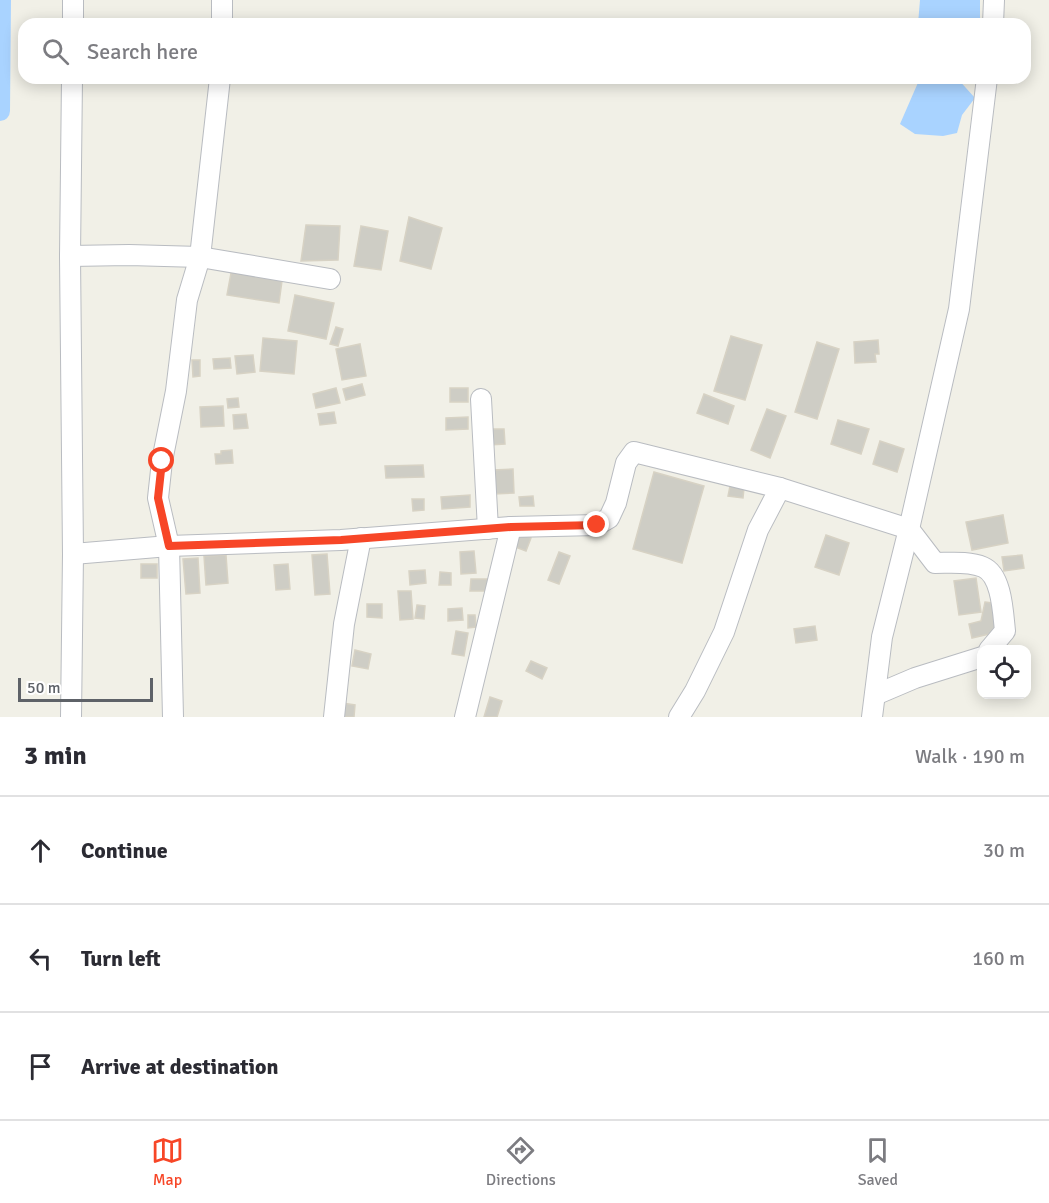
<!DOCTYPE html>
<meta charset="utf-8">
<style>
body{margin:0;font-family:Signika,sans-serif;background:#f7f7f7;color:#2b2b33}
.controls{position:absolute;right:18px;bottom:18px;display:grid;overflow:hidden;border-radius:12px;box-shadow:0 3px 15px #0003}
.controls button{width:54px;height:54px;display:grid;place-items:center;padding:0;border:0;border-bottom:2px solid #e1e1e2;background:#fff;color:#2b2b33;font:30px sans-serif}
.scale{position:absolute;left:18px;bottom:15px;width:135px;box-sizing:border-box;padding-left:6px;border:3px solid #5e6268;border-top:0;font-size:16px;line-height:21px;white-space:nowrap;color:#5e6268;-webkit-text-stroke:4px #fff;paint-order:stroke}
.stop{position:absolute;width:18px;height:18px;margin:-14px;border:4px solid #f74627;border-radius:50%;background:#fff}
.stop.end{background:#f74627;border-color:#fff;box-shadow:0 2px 6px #0008}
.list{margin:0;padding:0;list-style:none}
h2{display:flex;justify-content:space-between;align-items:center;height:78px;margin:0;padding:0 24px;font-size:26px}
h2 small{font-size:20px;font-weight:400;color:#7c7c81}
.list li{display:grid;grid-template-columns:39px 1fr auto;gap:18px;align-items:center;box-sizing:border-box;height:108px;padding:0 24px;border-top:2px solid #e1e1e2}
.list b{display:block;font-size:22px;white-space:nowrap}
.list em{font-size:20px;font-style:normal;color:#7c7c81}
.icon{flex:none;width:33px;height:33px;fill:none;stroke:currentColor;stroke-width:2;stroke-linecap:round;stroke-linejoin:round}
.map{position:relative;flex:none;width:1049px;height:717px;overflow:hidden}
.search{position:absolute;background:#fff;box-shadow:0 3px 15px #0003;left:18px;right:18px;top:18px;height:66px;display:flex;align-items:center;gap:15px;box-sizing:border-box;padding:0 21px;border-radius:18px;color:#7c7c81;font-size:22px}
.sheet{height:402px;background:#fff}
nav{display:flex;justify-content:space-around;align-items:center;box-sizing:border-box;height:84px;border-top:2px solid #e1e1e2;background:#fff;font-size:16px;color:#7c7c81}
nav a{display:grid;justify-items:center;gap:3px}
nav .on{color:#f74627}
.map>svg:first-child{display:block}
</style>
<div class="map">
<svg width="1049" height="717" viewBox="0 0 1049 717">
<rect width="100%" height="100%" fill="#f1f0e7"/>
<g fill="#a9d3ff">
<polygon points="920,0 980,0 980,24 918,24"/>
<polygon points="920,78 957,78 975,98 962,115 957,133 943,136 915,134 900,124"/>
</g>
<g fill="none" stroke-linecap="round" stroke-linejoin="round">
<polyline stroke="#a9d3ff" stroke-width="20" points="0,111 1,0"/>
</g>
<g fill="#cecdc5" stroke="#d7d2c4" stroke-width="1.5">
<polygon points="409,217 442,228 431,269 400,261"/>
<polygon points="306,225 340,226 338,260 301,261"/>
<polygon points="361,226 388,231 381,270 354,266"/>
<polygon points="231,273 282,281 279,303 227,295"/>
<polygon points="295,295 334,303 326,339 288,331"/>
<polygon points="336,327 343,329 338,346 330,344"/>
<polygon points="731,336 762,345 745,400 714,391"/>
<polygon points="263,338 297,341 294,374 260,371"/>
<polygon points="878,340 879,354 875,354 876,362 855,363 854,342"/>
<polygon points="817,342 839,349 817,419 795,412"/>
<polygon points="360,344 366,376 342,380 336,349"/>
<polygon points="253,355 255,372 237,374 235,356"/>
<polygon points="230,358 231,368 214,369 213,359"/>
<polygon points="192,360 200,360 200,376 193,377"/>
<polygon points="362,384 365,395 346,400 343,389"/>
<polygon points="336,388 340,403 316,408 313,394"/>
<rect x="450" y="388" width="18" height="14"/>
<polygon points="704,394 734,406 728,424 697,413"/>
<polygon points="238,398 239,407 228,408 227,399"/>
<polygon points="223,406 224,426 201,427 200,407"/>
<polygon points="767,409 786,416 770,458 751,450"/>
<polygon points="334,412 336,423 320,425 318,414"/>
<polygon points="246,414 248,428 234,429 233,415"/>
<polygon points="468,417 468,429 446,430 446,418"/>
<polygon points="838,420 869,429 861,454 831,444"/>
<polygon points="488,429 504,429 505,444 489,445"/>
<polygon points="880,441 904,449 897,472 873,464"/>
<polygon points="232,450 233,463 216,464 215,454 221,454 221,451"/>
<polygon points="423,465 424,477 386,478 385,466"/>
<polygon points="513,469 514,493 494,494 493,470"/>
<polygon points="654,472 704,486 682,563 633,549"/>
<polygon points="730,486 744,488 743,498 728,496"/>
<polygon points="470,495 470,507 442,509 441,497"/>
<polygon points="533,496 534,506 520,506 519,497"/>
<polygon points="412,499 424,499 424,510 413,511"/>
<polygon points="1003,515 1008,543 972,550 966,522"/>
<polygon points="518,533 531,538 526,551 513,546"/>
<polygon points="826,535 849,543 839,575 815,567"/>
<polygon points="474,551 476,573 461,574 460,552"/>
<polygon points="559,552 570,556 559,584 548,580"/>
<polygon points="327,554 330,594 315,595 312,555"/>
<polygon points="226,555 228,583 206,585 204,556"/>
<polygon points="1022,555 1024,568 1004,571 1002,557"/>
<polygon points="198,558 200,593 186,594 183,559"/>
<rect x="141" y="564" width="16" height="14"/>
<polygon points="288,564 290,589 276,590 274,565"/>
<polygon points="425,570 426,583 410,585 409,571"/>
<polygon points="440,572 451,573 451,585 439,585"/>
<polygon points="976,578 981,612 959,615 954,581"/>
<polygon points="471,579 488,579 488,591 470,591"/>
<polygon points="398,591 411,591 413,619 400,620"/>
<polygon points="985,602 992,603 998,632 972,638 969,624 981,621"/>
<polygon points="367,604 382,604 382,618 367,617"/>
<polygon points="417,605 425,606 424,619 415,618"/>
<polygon points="462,608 463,620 448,621 448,609"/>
<polygon points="468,615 475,615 476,627 468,628"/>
<polygon points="815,626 817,640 796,643 794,629"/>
<polygon points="456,631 468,633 464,656 452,654"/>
<polygon points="355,650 371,654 368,669 352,666"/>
<polygon points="531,661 547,668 542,679 526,671"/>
<polygon points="490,697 502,701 497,717 484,717"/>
<polygon points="342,703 355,705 354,717 340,717"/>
</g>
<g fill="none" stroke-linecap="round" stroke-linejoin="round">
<defs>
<g id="street">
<polyline points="73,24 73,0"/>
<polyline points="222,24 222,0"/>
<polyline points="993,24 994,0"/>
<polyline points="70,256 129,255 200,257 330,279"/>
<polyline points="481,399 488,529"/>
<path d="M73,554L169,546L341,540L511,527L597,525L609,518L616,503L626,463L634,452L780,488L909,529L935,563C950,563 969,561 983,567C1002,575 1003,613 1005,631L989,650"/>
<polyline points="875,695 915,678 982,657"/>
<polyline points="71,717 73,554 70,256 72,78"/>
<polyline points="173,717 169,546 158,498 162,461 176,391 187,300 200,257 220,78"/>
<polyline points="334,717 344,624 361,538"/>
<polyline points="465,717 511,527"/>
<polyline points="679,717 695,691 724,632 758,530 780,488"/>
<polyline points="872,717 882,637 909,529 959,309 987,78"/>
</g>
</defs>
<use href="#street" stroke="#b9bcc1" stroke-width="22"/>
<use href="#street" stroke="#fff" stroke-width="20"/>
</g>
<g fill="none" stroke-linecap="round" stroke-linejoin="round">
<polyline stroke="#f74627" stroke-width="8" points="162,461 158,498 169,546 341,540 511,527 597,525"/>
</g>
</svg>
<div class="controls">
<button><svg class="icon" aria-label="locate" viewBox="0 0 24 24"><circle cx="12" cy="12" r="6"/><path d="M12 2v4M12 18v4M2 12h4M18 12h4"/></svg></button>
</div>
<div class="scale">50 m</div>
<div class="stop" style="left:162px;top:461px"></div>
<div class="stop end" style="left:597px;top:525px"></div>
<div class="search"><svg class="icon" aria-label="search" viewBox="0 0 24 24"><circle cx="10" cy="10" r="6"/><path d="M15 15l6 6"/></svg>Search here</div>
</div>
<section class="sheet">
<h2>3 min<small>Walk · 190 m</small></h2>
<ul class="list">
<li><svg class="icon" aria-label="ahead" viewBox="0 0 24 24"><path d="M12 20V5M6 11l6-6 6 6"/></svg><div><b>Continue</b></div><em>30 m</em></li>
<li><svg class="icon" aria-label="left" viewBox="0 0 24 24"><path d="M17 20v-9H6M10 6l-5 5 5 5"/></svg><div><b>Turn left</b></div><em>160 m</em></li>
<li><svg class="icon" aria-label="arrive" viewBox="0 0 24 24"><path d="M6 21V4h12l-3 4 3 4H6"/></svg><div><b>Arrive at destination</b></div></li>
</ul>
</section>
<nav>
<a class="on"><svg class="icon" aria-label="map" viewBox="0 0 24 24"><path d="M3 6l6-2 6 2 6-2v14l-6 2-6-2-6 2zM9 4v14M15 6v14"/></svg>Map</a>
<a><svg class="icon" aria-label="directions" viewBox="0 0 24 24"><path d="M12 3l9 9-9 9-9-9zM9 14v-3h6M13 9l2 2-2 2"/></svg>Directions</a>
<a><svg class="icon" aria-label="saved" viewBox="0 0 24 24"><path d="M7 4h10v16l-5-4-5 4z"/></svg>Saved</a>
</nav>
